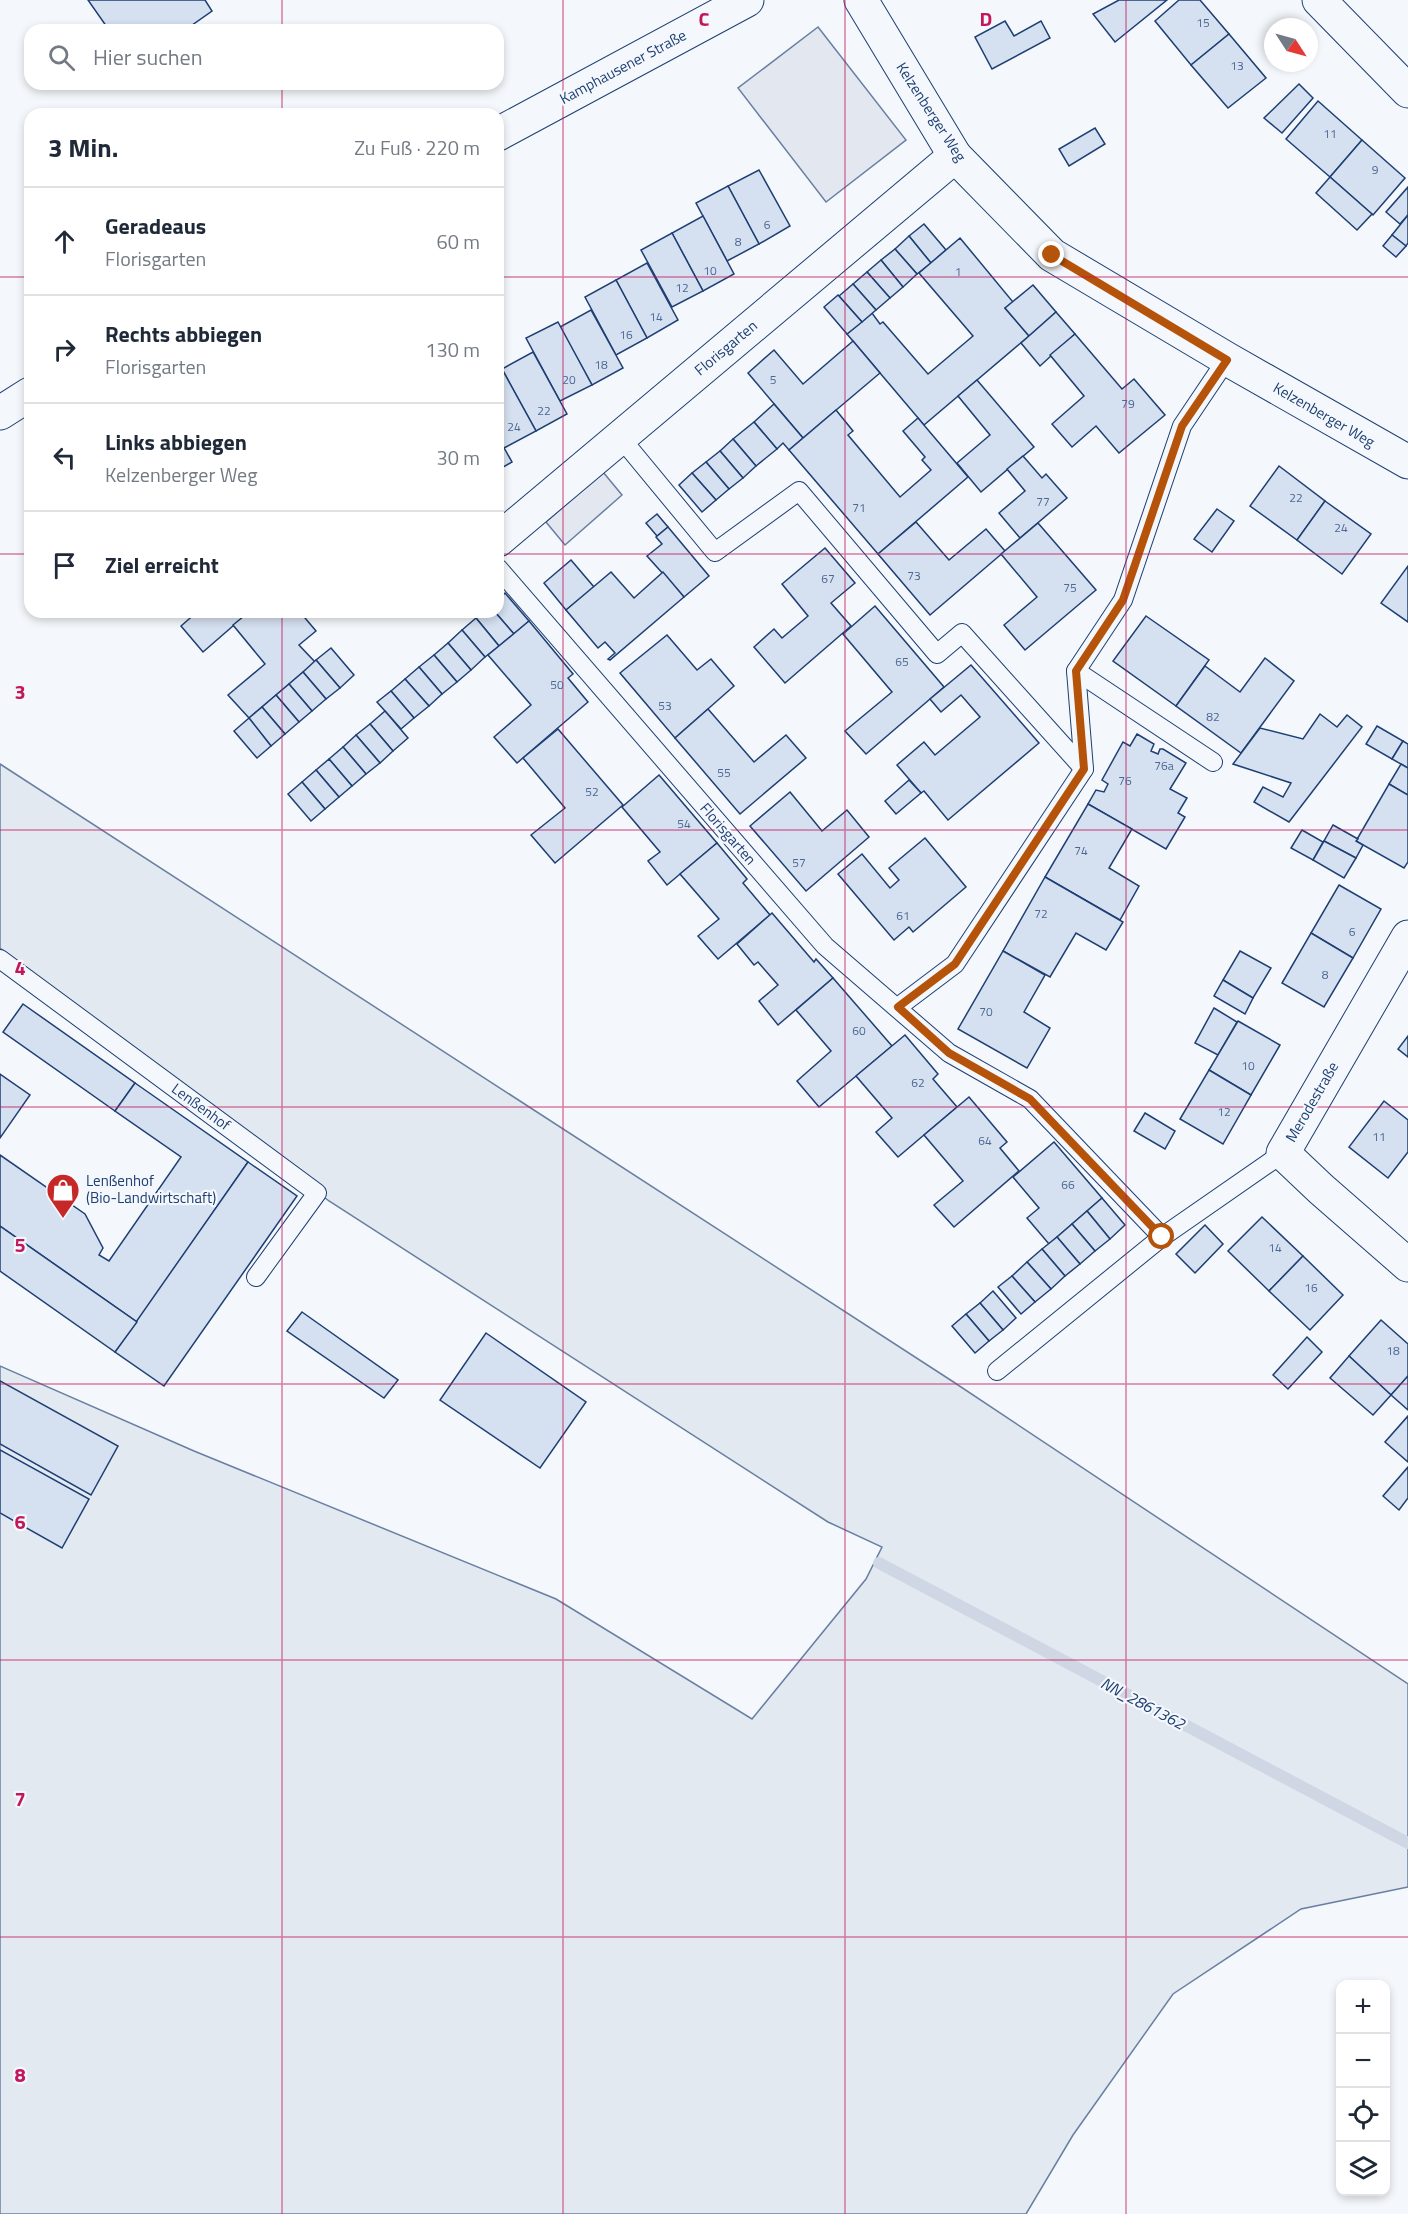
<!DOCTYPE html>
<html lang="de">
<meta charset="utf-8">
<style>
body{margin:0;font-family:"Titillium Web",sans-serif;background:#f2f2f3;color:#1f2937}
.controls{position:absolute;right:18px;bottom:18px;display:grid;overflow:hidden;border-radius:12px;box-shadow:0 3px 9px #0003}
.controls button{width:54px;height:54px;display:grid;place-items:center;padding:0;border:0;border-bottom:2px solid #e0e1e3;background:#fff;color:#1f2937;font:30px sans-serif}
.compass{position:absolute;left:1264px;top:18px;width:54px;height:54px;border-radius:50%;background:#fff;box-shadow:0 3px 9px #0003;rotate:126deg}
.stop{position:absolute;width:18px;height:18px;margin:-14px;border:4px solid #b45309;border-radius:50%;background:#fff}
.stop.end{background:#b45309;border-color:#fff;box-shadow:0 2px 6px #0008}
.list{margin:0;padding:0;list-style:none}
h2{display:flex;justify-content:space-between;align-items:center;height:78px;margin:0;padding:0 24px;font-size:26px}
h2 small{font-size:20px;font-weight:400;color:#747a83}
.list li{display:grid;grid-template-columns:39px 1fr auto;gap:18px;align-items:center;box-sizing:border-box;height:108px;padding:0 24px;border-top:2px solid #e0e1e3}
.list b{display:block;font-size:22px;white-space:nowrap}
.list p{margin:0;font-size:20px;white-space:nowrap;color:#747a83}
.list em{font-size:20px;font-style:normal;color:#747a83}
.icon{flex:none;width:33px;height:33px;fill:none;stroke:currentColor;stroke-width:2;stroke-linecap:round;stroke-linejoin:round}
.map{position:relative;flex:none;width:1408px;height:2214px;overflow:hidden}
.search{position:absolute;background:#fff;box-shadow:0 3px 9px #0003;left:24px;top:24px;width:480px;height:66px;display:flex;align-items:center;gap:15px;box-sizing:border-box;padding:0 21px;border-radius:18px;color:#747a83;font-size:22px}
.panel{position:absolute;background:#fff;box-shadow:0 3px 9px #0003;left:24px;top:108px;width:480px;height:510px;border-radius:18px}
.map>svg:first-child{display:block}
</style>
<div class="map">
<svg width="1408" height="2214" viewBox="0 0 1408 2214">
<rect width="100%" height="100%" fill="#f4f7fb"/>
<polygon fill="#e3e9f0" stroke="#687fa3" stroke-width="1.5" points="0,764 952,1381 1408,1684 1408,1887 1301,1909 1173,1994 1073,2135 1026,2214 0,2214 0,1366 194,1451 556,1599 752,1719 866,1579 882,1547 828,1522 329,1201 0,948"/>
<g fill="#e3e8f0" stroke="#687fa3" stroke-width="1.5">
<polygon points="818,27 906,140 826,202 738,88"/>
<polygon points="603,472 622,495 565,545 546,522"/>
</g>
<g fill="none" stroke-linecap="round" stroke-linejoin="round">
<polyline stroke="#cfd7e4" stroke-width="12" points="879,1563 1408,1843"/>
</g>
<g fill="#d5e0f0" stroke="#1d3f73" stroke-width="1.5">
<polygon points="88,0 205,0 212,11 185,30 109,30"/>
<polygon points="1119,0 1167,0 1115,42 1093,14"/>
<polygon points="1179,0 1200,0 1229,34 1191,65 1155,21"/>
<polygon points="1005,21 1014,36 1041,21 1050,38 992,69 975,37"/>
<polygon points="1229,34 1266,78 1228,108 1191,65"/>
<polygon points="1299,84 1313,98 1282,133 1264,118"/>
<polygon points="1318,101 1362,140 1330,177 1286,139"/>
<polygon points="1095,128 1105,144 1069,166 1059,149"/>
<polygon points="1362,140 1405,178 1373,215 1330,177"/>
<polygon points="759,170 790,226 759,244 728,186"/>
<polygon points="1330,177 1372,214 1357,230 1316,193"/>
<polygon points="728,186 759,244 727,261 696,203"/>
<polygon points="1408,187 1408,215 1400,224 1386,212"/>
<polygon points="1408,215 1408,243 1406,246 1392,235"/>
<polygon points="703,216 734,274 703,291 672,233"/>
<polygon points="924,224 946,250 931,263 909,236"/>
<polygon points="672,233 703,291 672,307 641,250"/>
<polygon points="1392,235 1406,246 1396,257 1383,246"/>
<polygon points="909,236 931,263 917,274 895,249"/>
<polygon points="960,238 1013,302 1005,308 1029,336 924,425 847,334 872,313 880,324 883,322 928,374 973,336 919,273"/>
<polygon points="895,249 917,274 903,287 881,260"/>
<polygon points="881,260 903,287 890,298 867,272"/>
<polygon points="647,263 678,320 647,338 616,280"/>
<polygon points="867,272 890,298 876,310 853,284"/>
<polygon points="616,280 647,338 616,355 585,297"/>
<polygon points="853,284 876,310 862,322 839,296"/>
<polygon points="1033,285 1056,312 1029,336 1005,308"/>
<polygon points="838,295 862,322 847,334 824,307"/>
<polygon points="591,310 623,368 592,385 560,327"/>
<polygon points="1056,312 1075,334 1040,366 1021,343"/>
<polygon points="558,322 592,385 560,401 526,338"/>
<polygon points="1075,334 1122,389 1134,379 1165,415 1119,453 1096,426 1072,447 1052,424 1084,396 1050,355"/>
<polygon points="853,341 880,373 803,438 748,373 774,350 803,384"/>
<polygon points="533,352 567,414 536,431 502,369"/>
<polygon points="502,369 536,431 504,448 498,437 498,371"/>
<polygon points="977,380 1034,447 981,492 957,463 990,435 958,396"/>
<polygon points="774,404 803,438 789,450 783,443 777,449 754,422"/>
<polygon points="836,410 853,431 848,435 900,497 931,470 922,460 925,457 903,431 918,418 968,477 878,554 789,450"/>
<polygon points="754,422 777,449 756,466 733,439"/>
<polygon points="498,437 512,462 498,470"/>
<polygon points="733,439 756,466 743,478 720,451"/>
<polygon points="720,451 743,478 729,489 706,462"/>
<polygon points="1023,456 1042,478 1046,474 1067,498 1020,538 999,513 1025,491 1007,469"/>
<polygon points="706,462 729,489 716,500 692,473"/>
<polygon points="1279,466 1325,501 1297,540 1250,506"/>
<polygon points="692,473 716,500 702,512 679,485"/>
<polygon points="1325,501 1371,534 1342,574 1297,540"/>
<polygon points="1217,509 1234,521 1212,552 1194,539"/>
<polygon points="657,514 668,527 657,536 646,523"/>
<polygon points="916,522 949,560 986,529 1005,551 930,615 878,554"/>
<polygon points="1038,523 1096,590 1025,650 1004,625 1037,597 1001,554"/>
<polygon points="668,527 709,576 684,597 647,556 662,544 656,537"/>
<polygon points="825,548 855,583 831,603 851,626 785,683 754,647 774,629 782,638 808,616 782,584"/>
<polygon points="571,560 594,587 566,610 544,583"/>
<polygon points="1408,566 1408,622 1381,603"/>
<polygon points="611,572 634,598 663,572 684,597 610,660 608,659 615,653 605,642 598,648 566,610"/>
<polygon points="505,593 529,621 514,634 495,612 498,612 498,600"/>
<polygon points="875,606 944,687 866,754 845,731 892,692 843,634"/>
<polygon points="197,612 249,612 203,652 181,626"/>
<polygon points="249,612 300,612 316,631 299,645 315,662 249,718 228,695 265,664 233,625"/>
<polygon points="483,612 495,612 514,634 499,646 476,618"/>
<polygon points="1146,616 1209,660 1176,706 1113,661"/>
<polygon points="476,618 499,646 485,657 462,630"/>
<polygon points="529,621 573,674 568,678 588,702 517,763 494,737 531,705 488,655"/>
<polygon points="462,630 485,657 471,670 448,643"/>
<polygon points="667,635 697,670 711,659 734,686 675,738 620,673"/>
<polygon points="448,643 471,670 457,682 434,655"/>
<polygon points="331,648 354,675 340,688 316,660"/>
<polygon points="434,655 457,682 442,694 419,667"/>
<polygon points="1265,658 1294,681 1241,753 1176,706 1205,666 1240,692"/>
<polygon points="316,660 340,688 326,699 303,672"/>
<polygon points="971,665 1039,743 948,820 924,791 921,793 897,765 924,742 935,755 980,717 961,695 941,712 930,699"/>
<polygon points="419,667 442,694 429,706 405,679"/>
<polygon points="303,672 326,699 312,711 289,684"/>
<polygon points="405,679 429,706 414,718 391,691"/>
<polygon points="289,684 312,711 299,722 276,695"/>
<polygon points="391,691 414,718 401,729 377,702"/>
<polygon points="276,695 299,722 285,734 262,707"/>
<polygon points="262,707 285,734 271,746 249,718"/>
<polygon points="708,709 754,762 786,735 806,758 740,814 675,738"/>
<polygon points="385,711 408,738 393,751 370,724"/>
<polygon points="1320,714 1337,727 1347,715 1362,727 1289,822 1254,802 1263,787 1283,797 1291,783 1233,764 1260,728 1303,739"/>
<polygon points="249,718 271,746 257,758 234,731"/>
<polygon points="370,724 393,751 380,763 356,735"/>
<polygon points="1377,726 1403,741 1392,759 1366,744"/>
<polygon points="558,729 623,805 555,863 531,835 565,808 523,758"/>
<polygon points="1137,734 1154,744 1151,751 1158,754 1160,749 1163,749 1186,763 1170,789 1187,798 1178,813 1185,817 1166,849 1088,804 1096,790 1104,792 1108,784 1102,780 1123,742 1130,746"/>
<polygon points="356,735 380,763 366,774 343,747"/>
<polygon points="1403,741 1408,744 1408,768 1392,759"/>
<polygon points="343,747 366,774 352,786 329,759"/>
<polygon points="329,759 352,786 339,797 316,770"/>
<polygon points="1401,764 1408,768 1408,795 1389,784"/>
<polygon points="316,770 339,797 325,809 302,782"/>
<polygon points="659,775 717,843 667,885 648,861 660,852 622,807"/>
<polygon points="909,780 921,793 896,814 885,801"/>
<polygon points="302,782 325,809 311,821 288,794"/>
<polygon points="1389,784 1408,795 1408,862 1404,868 1356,841"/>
<polygon points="790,792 822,831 847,810 869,837 806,891 750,826"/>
<polygon points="1088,804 1132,829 1109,868 1139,886 1120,920 1045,877"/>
<polygon points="1333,825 1358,839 1356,841 1363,845 1356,858 1324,841"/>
<polygon points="1302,830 1323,842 1313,860 1291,848"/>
<polygon points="925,838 966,887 913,932 909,927 894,940 838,874 862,854 890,888 899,880 889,868"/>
<polygon points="1324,841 1356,858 1344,878 1313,860"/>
<polygon points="717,843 747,879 743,883 770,915 718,959 698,936 719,919 680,874"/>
<polygon points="1045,877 1123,922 1106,950 1076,933 1050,977 1003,951"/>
<polygon points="1339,885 1381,909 1353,958 1311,933"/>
<polygon points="772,913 814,962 816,959 833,978 778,1025 759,1001 778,985 758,962 754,965 737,944"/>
<polygon points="1311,933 1353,958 1324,1007 1282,983"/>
<polygon points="1003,951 1045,975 1024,1012 1050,1028 1027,1068 958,1029"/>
<polygon points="1240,951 1271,968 1253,998 1223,980"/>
<polygon points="833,978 892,1046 819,1107 797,1081 831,1051 796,1010"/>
<polygon points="1223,980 1253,998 1245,1014 1214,996"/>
<polygon points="23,1004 135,1083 115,1111 3,1032"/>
<polygon points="1214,1008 1237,1022 1218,1055 1195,1043"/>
<polygon points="1238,1021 1280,1045 1251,1095 1209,1070"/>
<polygon points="905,1035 938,1074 933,1079 957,1107 898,1157 876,1132 892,1118 856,1076"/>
<polygon points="1408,1036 1408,1057 1398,1049"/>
<polygon points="1209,1070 1251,1095 1223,1144 1180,1119"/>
<polygon points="0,1074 30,1095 0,1138"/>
<polygon points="135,1083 248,1162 137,1322 0,1226 0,1155 85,1214 103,1248 99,1255 109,1261 181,1157 115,1111"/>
<polygon points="969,1097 1007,1142 1000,1148 1019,1171 954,1227 934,1205 963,1181 924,1135"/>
<polygon points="1384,1101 1408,1120 1408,1152 1388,1178 1349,1147"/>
<polygon points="1145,1113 1175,1131 1165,1149 1134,1131"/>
<polygon points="1054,1142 1102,1198 1049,1244 1027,1218 1039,1208 1013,1177"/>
<polygon points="248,1162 297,1196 164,1386 115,1352"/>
<polygon points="1102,1198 1125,1225 1110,1239 1087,1211"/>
<polygon points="1087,1211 1110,1239 1095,1251 1072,1224"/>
<polygon points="1262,1217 1303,1256 1269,1291 1228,1251"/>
<polygon points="1072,1224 1095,1251 1080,1264 1057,1237"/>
<polygon points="1205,1225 1223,1244 1195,1273 1176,1254"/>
<polygon points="0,1226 137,1322 115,1352 0,1271"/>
<polygon points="1057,1237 1080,1264 1065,1276 1042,1249"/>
<polygon points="1042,1249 1065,1276 1051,1289 1027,1262"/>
<polygon points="1303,1256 1343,1295 1310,1330 1269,1291"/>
<polygon points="1027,1262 1051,1289 1035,1302 1012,1276"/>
<polygon points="1012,1276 1035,1302 1021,1314 998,1287"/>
<polygon points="993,1291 1016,1318 1003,1330 980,1303"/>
<polygon points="980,1303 1003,1330 989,1341 966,1314"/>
<polygon points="302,1312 398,1380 384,1398 287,1331"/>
<polygon points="966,1314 989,1341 975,1353 952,1326"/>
<polygon points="1381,1320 1408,1344 1408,1376 1391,1395 1349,1356"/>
<polygon points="486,1333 586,1402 540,1468 440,1400"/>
<polygon points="1307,1337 1322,1352 1288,1389 1273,1375"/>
<polygon points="1349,1356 1391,1395 1373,1415 1330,1378"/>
<polygon points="1408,1376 1408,1410 1391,1395"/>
<polygon points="0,1381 118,1446 91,1495 0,1444"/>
<polygon points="1408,1416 1408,1462 1385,1442"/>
<polygon points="0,1450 89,1499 62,1548 0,1513"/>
<polygon points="1408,1467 1408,1498 1399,1510 1383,1496"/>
</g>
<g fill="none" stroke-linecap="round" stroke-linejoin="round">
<defs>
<g id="lane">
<polyline points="620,437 715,552 799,491 937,654 962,633 1084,769"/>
<polyline points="498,568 825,946 949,1053 1030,1099 1162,1237"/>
<polyline points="1076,671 1213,762"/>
<polyline points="0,959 317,1193 256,1277"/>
<polyline points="898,1007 955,964 1084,769 1076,671 1123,600 1182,426 1227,359"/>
<polyline points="997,1371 1162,1237 1283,1153"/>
</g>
<g id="street">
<polyline points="861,0 955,156 1052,255 1227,359 1408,462"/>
<polyline points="1319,0 1408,91"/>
<polyline points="498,540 955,156"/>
<polyline points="1408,937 1283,1153 1321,1189 1408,1265"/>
</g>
<g id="secondary">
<polyline points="498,134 747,0"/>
<polyline points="0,413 30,394"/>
</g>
</defs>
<use href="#lane" stroke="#1d3f73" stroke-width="20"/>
<use href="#street" stroke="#1d3f73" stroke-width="35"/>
<use href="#secondary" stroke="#1d3f73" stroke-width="35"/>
<use href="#lane" stroke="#f4f7fb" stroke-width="18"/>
<use href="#street" stroke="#f4f7fb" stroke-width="33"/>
<use href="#secondary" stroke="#f4f7fb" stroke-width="33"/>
</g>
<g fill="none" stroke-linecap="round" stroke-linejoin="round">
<polyline stroke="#b45309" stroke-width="8" points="1052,255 1227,360 1182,426 1123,600 1076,671 1084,769 955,964 898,1007 949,1053 1030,1099 1162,1237"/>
</g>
<path fill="none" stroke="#c2185b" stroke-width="1.5" stroke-opacity="0.55" d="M282,0V30M563,0V2214M845,0V2214M1126,0V2214M282,84V114M0,277H30M498,277H1408M0,554H30M498,554H1408M282,612V2214M0,830H1408M0,1107H1408M0,1384H1408M0,1660H1408M0,1937H1408"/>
<defs>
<symbol id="shop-pin" viewBox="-11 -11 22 30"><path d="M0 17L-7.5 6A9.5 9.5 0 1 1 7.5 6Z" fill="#c62828" stroke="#f4f7fb"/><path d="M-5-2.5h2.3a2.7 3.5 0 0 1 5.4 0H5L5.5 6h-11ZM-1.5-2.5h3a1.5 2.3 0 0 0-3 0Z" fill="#fff"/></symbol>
</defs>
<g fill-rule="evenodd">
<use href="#shop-pin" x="44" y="1171" width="38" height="52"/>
</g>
<g text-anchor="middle" stroke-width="4.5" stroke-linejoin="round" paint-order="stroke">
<g font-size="12" fill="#4b6792">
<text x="1203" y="27">15</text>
<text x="1237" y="70">13</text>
<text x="1330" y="138">11</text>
<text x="1375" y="174">9</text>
<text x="767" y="229">6</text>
<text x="738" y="246">8</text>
<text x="710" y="275">10</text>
<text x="958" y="276">1</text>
<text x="682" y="292">12</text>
<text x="656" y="321">14</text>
<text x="626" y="339">16</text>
<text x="601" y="369">18</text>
<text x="569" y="384">20</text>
<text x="773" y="384">5</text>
<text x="1128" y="408">79</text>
<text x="544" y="415">22</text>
<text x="514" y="431">24</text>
<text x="1296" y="502">22</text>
<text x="1043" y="506">77</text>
<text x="859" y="512">71</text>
<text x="1341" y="532">24</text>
<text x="914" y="580">73</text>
<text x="828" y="583">67</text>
<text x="1070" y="592">75</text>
<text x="902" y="666">65</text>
<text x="557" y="689">50</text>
<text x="665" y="710">53</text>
<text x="1213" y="721">82</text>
<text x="1164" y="770">76a</text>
<text x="724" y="777">55</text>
<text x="1125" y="785">76</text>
<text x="592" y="796">52</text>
<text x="684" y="828">54</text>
<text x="1081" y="855">74</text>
<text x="799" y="867">57</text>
<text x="1041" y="918">72</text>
<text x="903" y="920">61</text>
<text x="1352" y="936">6</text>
<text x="1325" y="979">8</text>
<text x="986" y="1016">70</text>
<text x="859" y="1035">60</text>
<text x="1248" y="1070">10</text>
<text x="918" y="1087">62</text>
<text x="1224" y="1116">12</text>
<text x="1379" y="1141">11</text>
<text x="985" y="1145">64</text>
<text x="1068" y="1189">66</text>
<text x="1275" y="1252">14</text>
<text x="1311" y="1292">16</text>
<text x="1393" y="1355">18</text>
</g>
<g font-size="15" fill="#1d3f73" stroke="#f4f7fb">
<text transform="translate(623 67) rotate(-28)" y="5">Kamphausener Straße</text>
<text transform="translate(931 112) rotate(57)" y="5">Kelzenberger Weg</text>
<text transform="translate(726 348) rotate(-40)" y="5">Florisgarten</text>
<text transform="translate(1324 415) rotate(30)" y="5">Kelzenberger Weg</text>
<text transform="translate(728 834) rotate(49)" y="5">Florisgarten</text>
<text transform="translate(1312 1102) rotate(-60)" y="5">Merodestraße</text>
<text transform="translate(201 1107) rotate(36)" y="5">Lenßenhof</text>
</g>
<g font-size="15" fill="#1d3f73" stroke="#f4f7fb" text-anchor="start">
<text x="86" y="1186">Lenßenhof<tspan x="86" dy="17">(Bio-Landwirtschaft)</tspan></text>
</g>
<g font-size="16" font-style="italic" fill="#1d3f73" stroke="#f4f7fb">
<text transform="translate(1143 1703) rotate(28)" y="6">NN_2861362</text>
</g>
</g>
<g font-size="20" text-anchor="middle" font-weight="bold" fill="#c2185b" stroke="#f4f7fb" stroke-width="4.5" stroke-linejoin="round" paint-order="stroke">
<text x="704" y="26">C</text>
<text x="986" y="26">D</text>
<text x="20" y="699">3</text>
<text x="20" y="975">4</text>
<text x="20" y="1252">5</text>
<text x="20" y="1529">6</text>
<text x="20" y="1806">7</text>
<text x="20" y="2082">8</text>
</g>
</svg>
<div class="controls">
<button>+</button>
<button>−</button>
<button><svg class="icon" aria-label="locate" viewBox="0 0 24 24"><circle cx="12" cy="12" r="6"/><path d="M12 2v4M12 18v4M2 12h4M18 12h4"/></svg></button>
<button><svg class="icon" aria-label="layers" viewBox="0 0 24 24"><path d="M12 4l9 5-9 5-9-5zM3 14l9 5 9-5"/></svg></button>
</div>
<svg class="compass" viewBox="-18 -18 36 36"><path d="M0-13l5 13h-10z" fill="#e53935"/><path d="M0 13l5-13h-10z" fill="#747a83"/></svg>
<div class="stop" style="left:1162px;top:1237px"></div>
<div class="stop end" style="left:1052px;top:255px"></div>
<div class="search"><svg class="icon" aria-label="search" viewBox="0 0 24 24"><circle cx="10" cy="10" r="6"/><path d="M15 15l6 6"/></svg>Hier suchen</div>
<section class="panel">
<h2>3 Min.<small>Zu Fuß · 220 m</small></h2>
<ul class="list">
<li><svg class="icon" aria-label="ahead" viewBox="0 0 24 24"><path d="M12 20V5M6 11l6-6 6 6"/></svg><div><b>Geradeaus</b><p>Florisgarten</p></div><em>60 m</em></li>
<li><svg class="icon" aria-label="right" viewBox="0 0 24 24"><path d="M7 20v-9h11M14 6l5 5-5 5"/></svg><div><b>Rechts abbiegen</b><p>Florisgarten</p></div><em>130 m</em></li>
<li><svg class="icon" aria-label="left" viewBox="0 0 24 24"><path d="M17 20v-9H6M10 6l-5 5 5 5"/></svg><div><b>Links abbiegen</b><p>Kelzenberger Weg</p></div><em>30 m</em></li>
<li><svg class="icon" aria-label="arrive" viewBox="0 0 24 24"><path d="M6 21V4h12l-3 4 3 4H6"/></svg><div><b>Ziel erreicht</b></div></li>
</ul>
</section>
</div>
